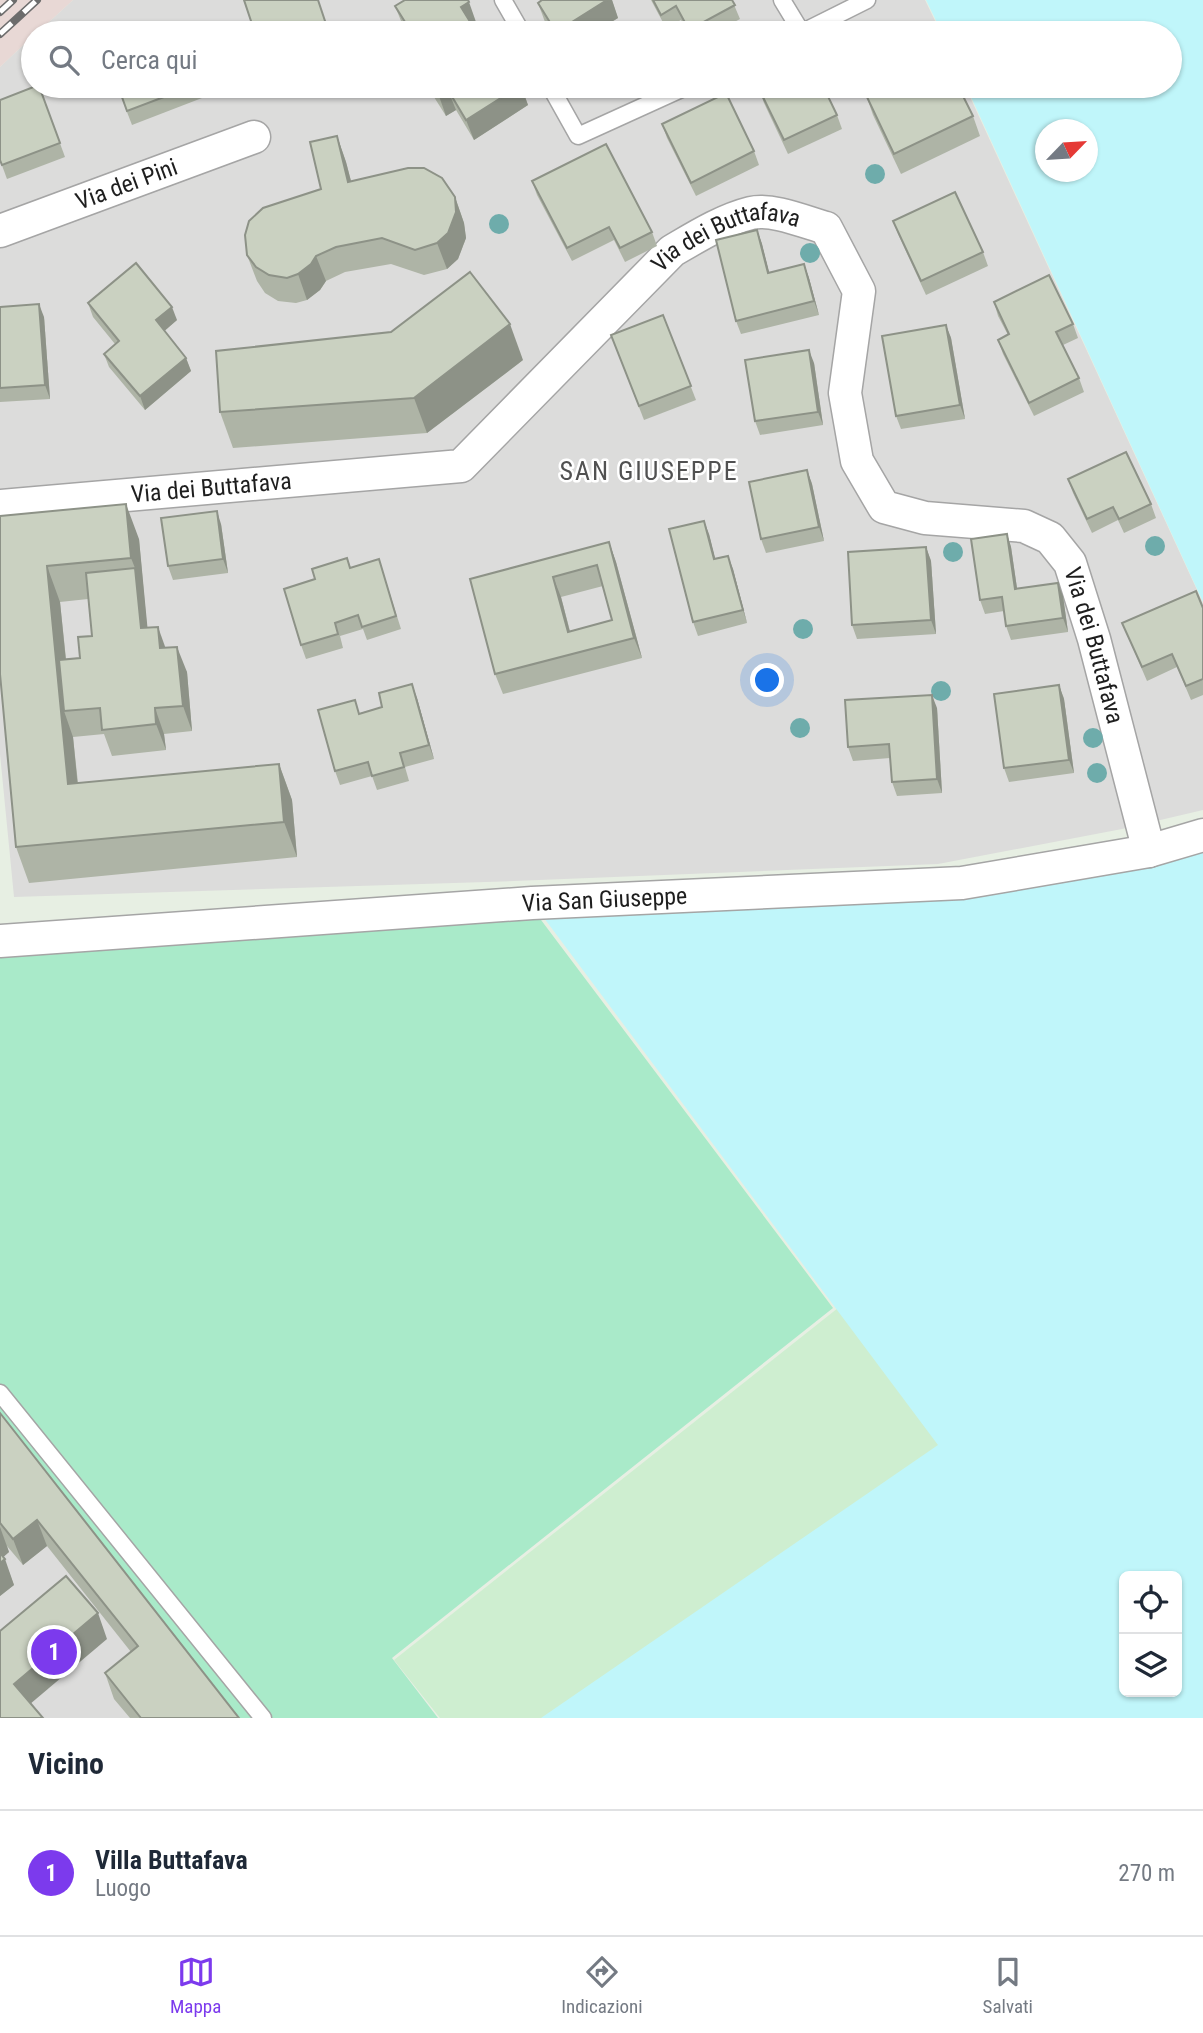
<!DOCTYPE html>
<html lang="it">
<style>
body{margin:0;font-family:"Roboto Condensed",sans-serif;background:#f6f6f7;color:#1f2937}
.controls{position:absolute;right:21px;bottom:21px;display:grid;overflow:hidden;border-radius:10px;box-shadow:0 2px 5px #0004}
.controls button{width:63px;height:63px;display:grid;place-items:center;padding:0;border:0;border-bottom:2px solid #e0e1e3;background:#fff;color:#1f2937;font:35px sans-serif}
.compass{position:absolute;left:1035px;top:119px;width:63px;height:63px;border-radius:50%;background:#fff;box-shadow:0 2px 5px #0004;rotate:65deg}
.you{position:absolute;left:768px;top:681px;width:24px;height:24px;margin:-18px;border:5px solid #fff;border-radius:50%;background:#1a73e8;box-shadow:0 0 0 10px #1a73e833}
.badge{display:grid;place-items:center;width:46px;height:46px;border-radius:50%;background:#7c3aed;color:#fff;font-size:23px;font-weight:700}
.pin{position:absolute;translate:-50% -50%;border:4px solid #fff;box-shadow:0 2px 7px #0006}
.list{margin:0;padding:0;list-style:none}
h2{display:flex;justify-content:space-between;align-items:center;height:91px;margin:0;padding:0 28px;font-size:30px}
h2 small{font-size:23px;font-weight:400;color:#747a83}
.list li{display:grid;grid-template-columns:46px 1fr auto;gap:21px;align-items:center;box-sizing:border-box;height:126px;padding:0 28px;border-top:2px solid #e0e1e3}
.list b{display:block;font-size:26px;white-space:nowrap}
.list p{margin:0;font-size:23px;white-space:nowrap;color:#747a83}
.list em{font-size:23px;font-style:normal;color:#747a83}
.icon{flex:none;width:38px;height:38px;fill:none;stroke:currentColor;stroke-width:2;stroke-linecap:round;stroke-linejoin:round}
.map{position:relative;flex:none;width:1203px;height:1718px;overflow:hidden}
.search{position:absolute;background:#fff;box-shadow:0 2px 5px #0004;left:21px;right:21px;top:21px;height:77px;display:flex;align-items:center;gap:18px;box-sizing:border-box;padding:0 24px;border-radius:38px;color:#747a83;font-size:26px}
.sheet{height:217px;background:#fff}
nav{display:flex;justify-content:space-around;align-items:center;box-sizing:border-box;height:98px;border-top:2px solid #e0e1e3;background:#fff;font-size:19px;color:#747a83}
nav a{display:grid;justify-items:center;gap:4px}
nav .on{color:#7c3aed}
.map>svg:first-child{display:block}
</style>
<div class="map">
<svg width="1203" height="1718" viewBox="0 0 1203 1718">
<rect width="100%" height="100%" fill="#e7efe3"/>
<g fill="#dcdcdb">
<polygon points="73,0 925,0 941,33 37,33"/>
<polygon points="33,36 33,86 965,86 1203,603 1203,810 1122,829 938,864 514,881 14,897 0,754 0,67"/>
<polygon points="0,1423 230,1718 0,1718"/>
</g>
<polygon fill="#e8d8d5" points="0,0 73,0 37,33 33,33 33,36 0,67"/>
<path fill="#ceeed0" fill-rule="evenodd" d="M1203,850V1718H440L394,1660L838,1308L1102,878ZM1124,1576H1177V1692H1124Z"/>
<polygon fill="#a9eac9" points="532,908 833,1308 392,1658 438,1718 233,1718 0,1420 0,953"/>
<g fill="#c0f6fa" fill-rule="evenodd">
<path d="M926,0H1203V602L966,86H1170V33H942ZM1046,130H1088V172H1046Z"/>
<path d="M1203,852V1718H541L938,1445L535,906L972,889L1101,876ZM1124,1576H1177V1692H1124Z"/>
</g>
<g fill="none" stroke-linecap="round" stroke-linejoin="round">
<defs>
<g id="service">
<polyline points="503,0 522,33"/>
<polyline points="782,0 802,33"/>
<polyline points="801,33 867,0"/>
<polyline points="550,86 578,136 688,86"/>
<polyline points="0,1393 263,1718"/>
</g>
<g id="minor">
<path id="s1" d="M0,231L254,137"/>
<path id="s2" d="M0,506L461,466L672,251C696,237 723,220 751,213C772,208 805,222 826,228L859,291L845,393L857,461L884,507L925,518L1024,526L1050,538L1070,563L1094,639L1149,851"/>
<path id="s3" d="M0,941L532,903L962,883L1149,851L1203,835"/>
</g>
</defs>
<use href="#service" stroke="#a5a5a5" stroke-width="19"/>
<use href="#minor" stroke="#a5a5a5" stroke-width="35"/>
<use href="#service" stroke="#fff" stroke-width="16"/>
<use href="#minor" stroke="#fff" stroke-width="32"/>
<defs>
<g id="rail">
<polyline points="0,12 13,0"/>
<polyline points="0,34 37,0"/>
</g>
</defs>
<use href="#rail" stroke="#6c6c6c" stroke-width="8"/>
<use href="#rail" stroke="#fff" stroke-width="5" stroke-dasharray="16" stroke-linecap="butt"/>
</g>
<g fill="#6eacab">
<circle cx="875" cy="174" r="10"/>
<circle cx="499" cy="224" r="10"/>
<circle cx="810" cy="253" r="10"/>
<circle cx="1155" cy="546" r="10"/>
<circle cx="953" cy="552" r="10"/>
<circle cx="803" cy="629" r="10"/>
<circle cx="941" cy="691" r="10"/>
<circle cx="800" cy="728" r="10"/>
<circle cx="1093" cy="738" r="10"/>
<circle cx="1097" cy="773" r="10"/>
</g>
<g fill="#aeb4a6" fill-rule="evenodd">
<polygon points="542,0 612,0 618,18 593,33 552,33 545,22 538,3"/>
<polygon points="651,0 732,0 740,19 714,33 688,33 681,20 666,28"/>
<polygon points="395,6 476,22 472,25 477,33 407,33 403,26"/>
<polygon points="39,86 65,157 7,179 0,160"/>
<polygon points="117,86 198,86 202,98 132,125"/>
<polygon points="427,86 521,86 528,105 474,140 456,110 446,116"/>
<polygon points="759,89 837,115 842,129 788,154 764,103"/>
<polygon points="866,95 973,116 980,136 901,174 873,115"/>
<polygon points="662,124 754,151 759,165 696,196 667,138"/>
<polygon points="337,136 346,162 351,181 455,197 464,223 466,238 458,259 447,269 424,275 391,264 345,272 326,281 320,290 307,300 296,303 278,301 265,293 257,281 247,255 321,189"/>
<polygon points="532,181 652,232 657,246 625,262 614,240 572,261 537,195"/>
<polygon points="893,221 983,252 988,266 926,295 898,234"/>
<polygon points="757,230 762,244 769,273 804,264 809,278 819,315 741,334 736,321"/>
<polygon points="994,302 1073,324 1078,338 1063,345 1079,378 1084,392 1034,416 1003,354 998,340 1008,335 998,316"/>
<polygon points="88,303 177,320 164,331 186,358 191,371 145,410 109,367 104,354 115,344 93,317"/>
<polygon points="0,307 44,317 50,399 0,402"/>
<polygon points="663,315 696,400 644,420 611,335"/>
<polygon points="946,325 951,338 965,419 901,429 896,416"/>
<polygon points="523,360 427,433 233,448 220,412"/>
<polygon points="814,363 823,425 760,435 755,421"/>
<polygon points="807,470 812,484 824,541 766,553 761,539"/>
<polygon points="1068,479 1151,504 1156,518 1124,533 1118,520 1092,533 1073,493"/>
<path d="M0,516L139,539L147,628L187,672L192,731L164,734L166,750L112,756L104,734L73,737L78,783L279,764L292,800L297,857L29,883L16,847ZM88,599L92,636L80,658L66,659L60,602Z"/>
<polygon points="221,524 228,573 173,580 168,566"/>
<polygon points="709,534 715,559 733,569 747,623 698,636 693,622"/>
<polygon points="1007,534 1011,547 1017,588 1063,596 1068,632 1011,640 1006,626 1004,611 985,614 980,600"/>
<path d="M609,542L616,562L642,658L503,694L495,674L470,579ZM603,586L612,620L570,631L561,597Z"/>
<polygon points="926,547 931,561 936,634 857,639 852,625"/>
<polygon points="347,558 351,568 379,559 401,629 367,640 363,629 340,636 343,648 306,659 301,645 315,579"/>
<polygon points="1203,608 1203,695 1191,700 1177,667 1147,681 1122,623"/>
<polygon points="1059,685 1064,699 1074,773 1009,782 1004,768"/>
<polygon points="417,698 434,759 405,767 409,781 377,790 372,776 340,785 335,771 360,713"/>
<polygon points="937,708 942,793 897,796 892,782 890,758 853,761 848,747"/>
<polygon points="0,1413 239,1718 130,1718 114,1699 105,1673 131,1652 47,1546 23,1565 7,1546 9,1552 3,1557 14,1585 0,1596"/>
</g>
<g fill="#8d9287">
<polygon points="607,0 612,0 618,18 593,33 557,33 556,32"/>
<polygon points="469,2 476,22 468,27 461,7"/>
<polygon points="520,86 521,86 528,105 474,140 466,120"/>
<polygon points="448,90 456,110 446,116 439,96"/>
<polygon points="337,136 346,162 358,208 348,182"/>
<polygon points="455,197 464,223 466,238 458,259 447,269 437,243"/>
<polygon points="757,230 762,244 773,287 768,273"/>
<polygon points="316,256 326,281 320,290 307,300 298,274"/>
<polygon points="804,264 809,278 819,315 814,301"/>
<polygon points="39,304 44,317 50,399 45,385"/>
<polygon points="172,307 177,320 161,334 156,320"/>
<polygon points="510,324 523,360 427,433 414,398"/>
<polygon points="946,325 951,338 965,419 960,405"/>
<polygon points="809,350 814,363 823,425 818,412"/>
<polygon points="186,358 191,371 145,410 140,396"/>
<polygon points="807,470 812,484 824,541 819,527"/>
<polygon points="126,504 139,539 150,654 141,628 135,568 131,558"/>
<polygon points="217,511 221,524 228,573 223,559"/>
<polygon points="704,521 709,534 719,573 714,559"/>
<polygon points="1007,534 1011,547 1019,602 1015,589"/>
<polygon points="609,542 616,562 642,658 634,638"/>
<polygon points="926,547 931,561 936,634 931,620"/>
<polygon points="728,556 733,569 747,623 743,610"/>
<polygon points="47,566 60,602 71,711 64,711 73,737 81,819 68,784"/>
<polygon points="553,577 561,597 575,652 568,632"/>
<polygon points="1058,583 1063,596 1068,632 1063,618"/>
<polygon points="158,627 167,652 160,648"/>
<polygon points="177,647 187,672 192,731 183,706"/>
<polygon points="412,684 417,698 434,759 429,745"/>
<polygon points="1059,685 1064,699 1074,773 1069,760"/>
<polygon points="932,695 937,708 942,793 937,779"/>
<polygon points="155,708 164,734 166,750 156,724"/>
<polygon points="279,764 292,800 297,857 284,822"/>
<polygon points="37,1520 47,1546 23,1565 13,1539"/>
<polygon points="0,1527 9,1552 0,1560"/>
<polygon points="5,1559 14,1585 0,1596 0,1563"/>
<polygon points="98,1613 107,1639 23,1710 14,1684"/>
</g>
<g fill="#cad1c1" stroke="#8d9287" stroke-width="2" fill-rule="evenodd">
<polygon points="244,0 318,0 329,33 255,33"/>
<polygon points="405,0 468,0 469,2 461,7 477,33 412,33 395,6"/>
<polygon points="542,0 607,0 556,32 538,3"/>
<polygon points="653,0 732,0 735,5 689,30 676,6 661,15"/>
<polygon points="174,24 178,33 151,33"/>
<polygon points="36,86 39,86 60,143 2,165 0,160 0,100"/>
<polygon points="118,86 193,86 127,111"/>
<polygon points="432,86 520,86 466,120 448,90 439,96"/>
<polygon points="767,86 823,86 837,115 784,140 759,89"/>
<polygon points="884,86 958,86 973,116 894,154 866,95"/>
<polygon points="726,93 754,151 691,183 662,124"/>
<polygon points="337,136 348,182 408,168 424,168 442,178 455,197 456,212 448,233 437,243 415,250 382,238 336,247 316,256 311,264 298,274 287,278 269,275 256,267 247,255 245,235 249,221 263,208 321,189 310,142"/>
<polygon points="606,144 652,232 620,248 609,227 567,248 532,181"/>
<polygon points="955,192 983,252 921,281 893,221"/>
<polygon points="757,230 768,273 804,264 814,301 736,321 716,240"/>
<polygon points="136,263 172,307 156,320 186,358 140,396 104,354 119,341 88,303"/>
<polygon points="470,272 510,324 414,398 220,412 216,351 391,332"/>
<polygon points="1049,275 1073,324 1056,332 1079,378 1029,403 998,340 1009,334 994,302"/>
<polygon points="39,304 45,385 0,388 0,307"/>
<polygon points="663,315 691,386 639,406 611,335"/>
<polygon points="946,325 960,405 896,416 882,336"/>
<polygon points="809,350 818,412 755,421 745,360"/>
<polygon points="1126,452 1151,504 1119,519 1113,507 1087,519 1068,479"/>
<polygon points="807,470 819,527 761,539 749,482"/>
<polygon points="126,504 131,558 47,566 68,784 279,764 284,822 16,847 0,674 0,516"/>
<polygon points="217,511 223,559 168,566 161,518"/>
<polygon points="704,521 714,559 728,556 743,610 693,622 669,529"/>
<polygon points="1007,534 1015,589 1058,583 1063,618 1006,626 1002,597 980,600 971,539"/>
<path d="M609,542L634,638L495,674L470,579ZM597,565L612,620L568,632L553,577Z"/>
<polygon points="926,547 931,620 852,625 848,552"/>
<polygon points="347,558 350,568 379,559 396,616 362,627 358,615 335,623 338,634 301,645 284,589 315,579 312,569"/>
<polygon points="135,568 141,628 158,627 160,648 177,647 183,706 155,708 156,724 102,730 100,708 64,711 59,660 80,658 78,637 92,636 86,573"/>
<polygon points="1196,591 1203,608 1203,679 1186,686 1172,654 1142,667 1122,623"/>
<polygon points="412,684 429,745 400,753 404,767 372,776 368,762 335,771 318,710 355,700 359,714 382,707 379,693"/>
<polygon points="1059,685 1069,760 1004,768 994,694"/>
<polygon points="932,695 937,779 892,782 889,744 848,747 845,700"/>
<polygon points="0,1413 239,1718 141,1718 105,1673 138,1646 37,1520 13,1539 0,1523"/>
<polygon points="0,1553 5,1559 0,1563"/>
<polygon points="66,1576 98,1613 14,1684 43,1718 0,1718 0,1631"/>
</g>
<g text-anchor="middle" stroke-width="5" stroke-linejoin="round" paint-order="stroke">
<g font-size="24" fill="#1e1e1e" stroke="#fff">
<text dy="8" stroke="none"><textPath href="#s1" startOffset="135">Via dei Pini</textPath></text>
<text dy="8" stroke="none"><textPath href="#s2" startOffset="821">Via dei Buttafava</textPath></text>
<text dy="8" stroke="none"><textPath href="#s2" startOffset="212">Via dei Buttafava</textPath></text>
<text dy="8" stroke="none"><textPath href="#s2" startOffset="1514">Via dei Buttafava</textPath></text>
<text dy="8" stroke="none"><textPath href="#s3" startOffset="606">Via San Giuseppe</textPath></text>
</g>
<g font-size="26" letter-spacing="2" fill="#515151" stroke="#fff">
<text x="649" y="480">SAN GIUSEPPE</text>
</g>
</g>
</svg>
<div class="controls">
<button><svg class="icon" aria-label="locate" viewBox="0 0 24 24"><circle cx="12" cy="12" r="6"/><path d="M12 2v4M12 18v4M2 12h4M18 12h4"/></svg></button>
<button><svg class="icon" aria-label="layers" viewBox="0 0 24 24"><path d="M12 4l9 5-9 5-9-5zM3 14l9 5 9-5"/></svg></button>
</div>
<svg class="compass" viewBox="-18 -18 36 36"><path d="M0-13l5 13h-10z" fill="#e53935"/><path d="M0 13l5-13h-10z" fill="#747a83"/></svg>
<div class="you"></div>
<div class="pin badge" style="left:54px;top:1652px">1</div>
<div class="search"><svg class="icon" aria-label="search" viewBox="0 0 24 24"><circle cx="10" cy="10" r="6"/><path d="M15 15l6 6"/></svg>Cerca qui</div>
</div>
<section class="sheet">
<h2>Vicino<small></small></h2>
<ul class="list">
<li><span class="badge">1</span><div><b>Villa Buttafava</b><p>Luogo</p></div><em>270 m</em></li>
</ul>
</section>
<nav>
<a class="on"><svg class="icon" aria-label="map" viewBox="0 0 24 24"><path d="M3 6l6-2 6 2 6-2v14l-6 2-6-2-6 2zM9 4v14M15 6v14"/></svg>Mappa</a>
<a><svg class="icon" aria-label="directions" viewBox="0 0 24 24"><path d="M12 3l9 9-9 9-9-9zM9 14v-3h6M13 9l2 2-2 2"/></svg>Indicazioni</a>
<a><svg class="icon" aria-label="saved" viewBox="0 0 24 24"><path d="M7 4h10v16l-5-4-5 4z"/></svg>Salvati</a>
</nav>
